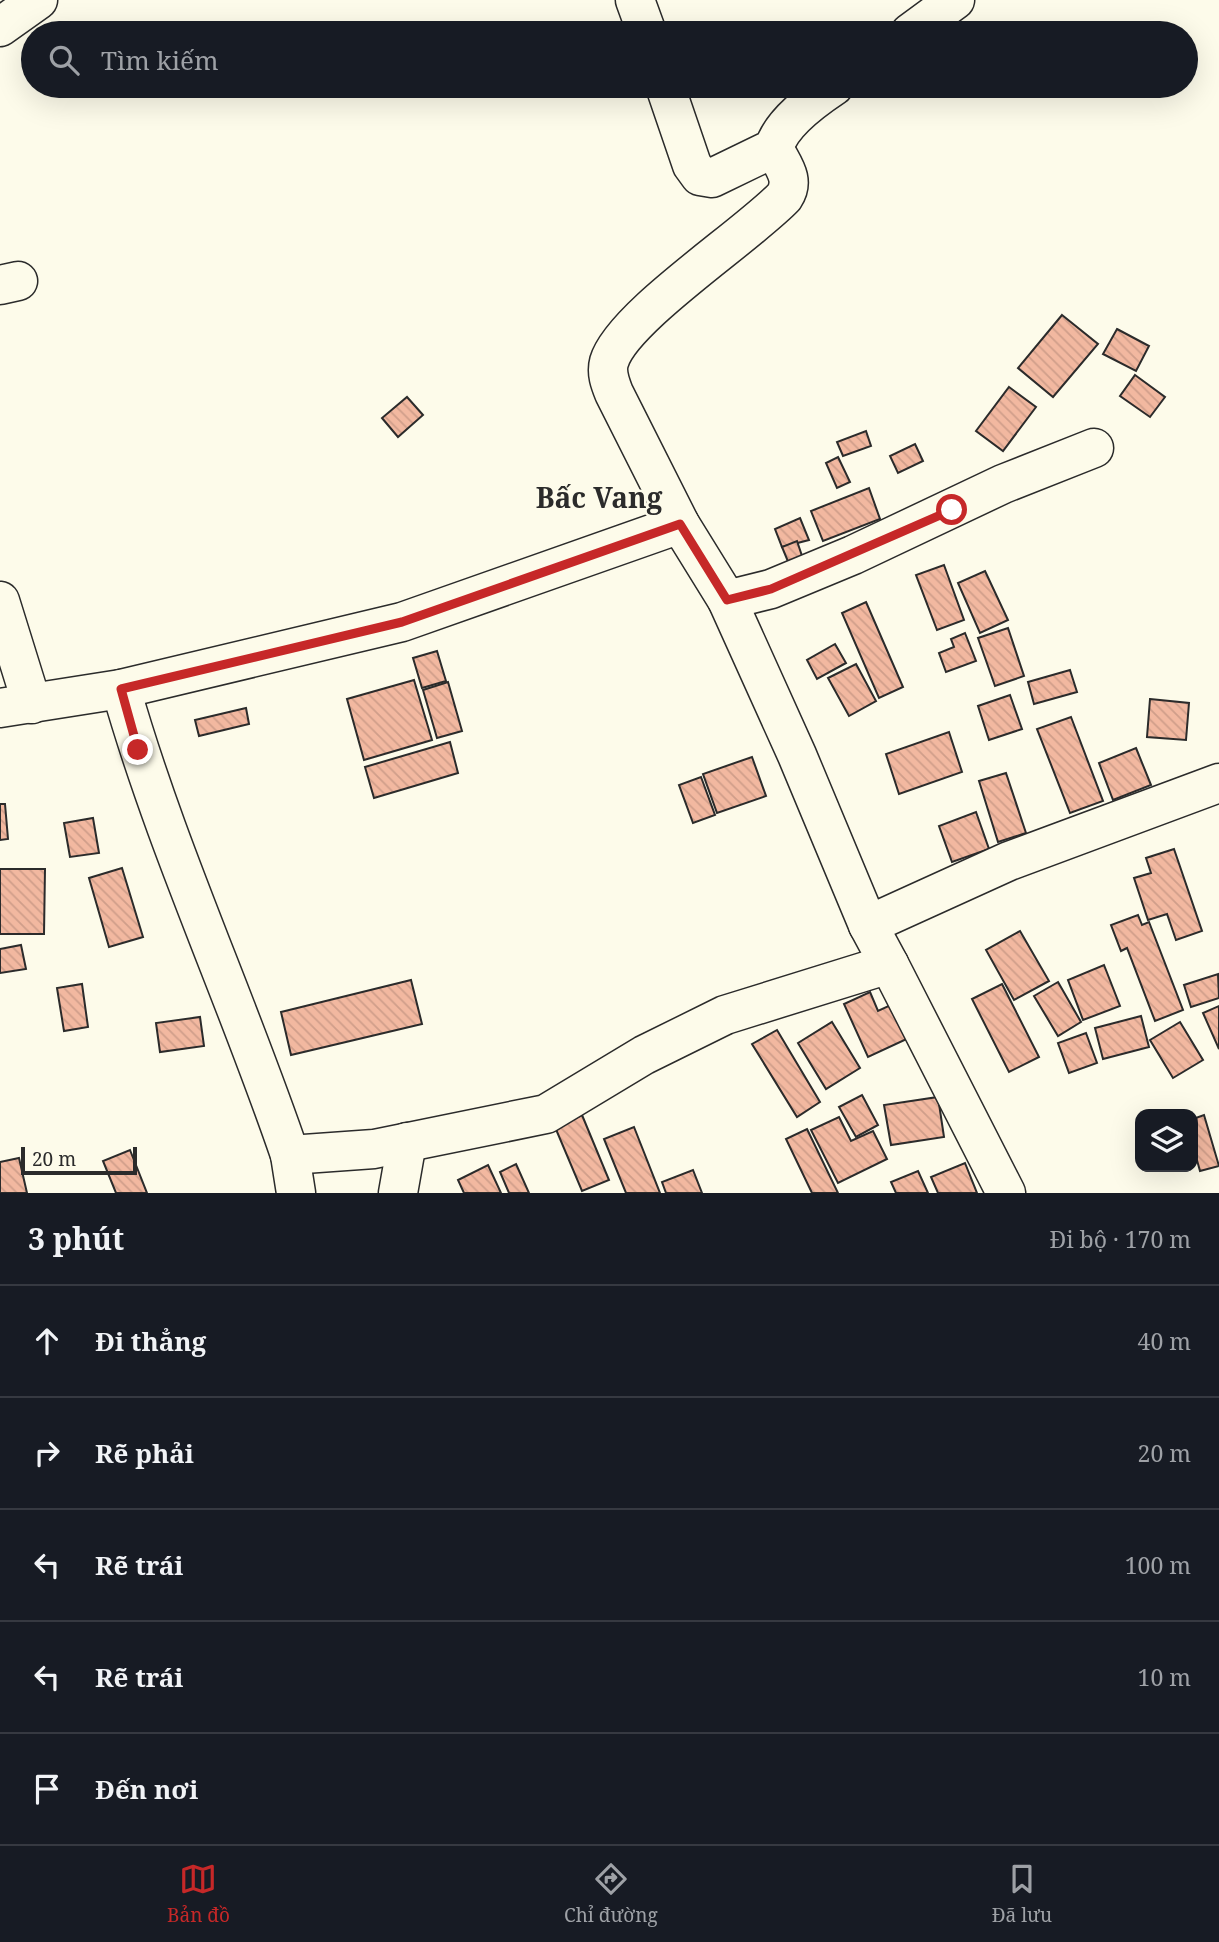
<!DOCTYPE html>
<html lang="vi">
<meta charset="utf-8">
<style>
body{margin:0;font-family:"Noto Serif",serif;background:#242831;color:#f1f3f6}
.controls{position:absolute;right:21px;bottom:21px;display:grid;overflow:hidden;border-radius:14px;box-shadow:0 7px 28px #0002}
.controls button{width:63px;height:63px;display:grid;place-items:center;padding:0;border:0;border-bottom:2px solid #363941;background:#171b24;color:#f1f3f6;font:35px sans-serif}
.scale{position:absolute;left:21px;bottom:18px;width:116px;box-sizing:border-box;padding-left:7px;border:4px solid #2b2b2b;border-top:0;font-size:19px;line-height:24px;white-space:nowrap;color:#2b2b2b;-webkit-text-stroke:5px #fdfbea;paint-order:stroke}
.stop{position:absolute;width:21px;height:21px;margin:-16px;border:5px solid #c62828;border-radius:50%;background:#fff}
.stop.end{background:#c62828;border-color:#fff;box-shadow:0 2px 7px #0008}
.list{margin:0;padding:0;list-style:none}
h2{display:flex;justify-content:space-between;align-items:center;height:91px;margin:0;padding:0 28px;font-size:30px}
h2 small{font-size:23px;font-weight:400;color:#9ea1a6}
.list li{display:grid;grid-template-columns:46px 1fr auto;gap:21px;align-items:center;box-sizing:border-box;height:112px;padding:0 28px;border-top:2px solid #363941}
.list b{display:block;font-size:26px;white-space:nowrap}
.list em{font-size:23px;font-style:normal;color:#9ea1a6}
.icon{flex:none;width:38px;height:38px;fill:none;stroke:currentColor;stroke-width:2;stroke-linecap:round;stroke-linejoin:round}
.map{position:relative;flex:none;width:1219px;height:1193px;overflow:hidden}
.search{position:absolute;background:#171b24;box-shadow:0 7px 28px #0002;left:21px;right:21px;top:21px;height:77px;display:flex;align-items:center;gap:18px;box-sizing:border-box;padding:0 24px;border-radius:38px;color:#9ea1a6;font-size:26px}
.sheet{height:651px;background:#171b24}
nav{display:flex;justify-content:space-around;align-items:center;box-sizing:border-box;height:98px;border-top:2px solid #363941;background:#171b24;font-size:19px;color:#9ea1a6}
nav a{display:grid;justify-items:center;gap:4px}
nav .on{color:#c62828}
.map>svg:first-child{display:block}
</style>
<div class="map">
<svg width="1219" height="1193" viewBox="0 0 1219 1193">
<defs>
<pattern id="building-back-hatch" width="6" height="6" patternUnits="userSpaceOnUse" patternTransform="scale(1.75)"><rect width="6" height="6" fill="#f2b8a0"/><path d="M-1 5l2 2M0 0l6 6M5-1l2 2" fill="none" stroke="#d09e8a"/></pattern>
</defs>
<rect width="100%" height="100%" fill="#fdfbea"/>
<g fill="url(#building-back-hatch)" stroke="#2b2b2b" stroke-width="2">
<polygon points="1062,315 1098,344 1053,397 1018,368"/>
<polygon points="1117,329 1149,346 1136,371 1103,354"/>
<polygon points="1135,375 1165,397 1150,417 1120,396"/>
<polygon points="1009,387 1036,407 1003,451 976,431"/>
<polygon points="407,397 423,415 398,437 382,418"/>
<polygon points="866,431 871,446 843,456 837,442"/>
<polygon points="915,444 923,461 898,473 890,456"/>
<polygon points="838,457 850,482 837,488 826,463"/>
<polygon points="869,488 880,519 823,541 811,511"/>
<polygon points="800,518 809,540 782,547 775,529"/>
<polygon points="797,541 803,559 789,564 782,547"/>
<polygon points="944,565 964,620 937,630 916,575"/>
<polygon points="985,571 1008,620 980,633 958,583"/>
<polygon points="866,602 903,687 879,698 842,613"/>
<polygon points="1008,628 1024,676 995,686 978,638"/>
<polygon points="965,633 976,661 946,672 939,653 954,647 951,639"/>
<polygon points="835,644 846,663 817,679 807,660"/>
<polygon points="437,651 446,681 422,688 413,658"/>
<polygon points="856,664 876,701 849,716 828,678"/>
<polygon points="1070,670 1077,692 1034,704 1028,682"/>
<polygon points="414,680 432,740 364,760 347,699"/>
<polygon points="448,682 462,731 437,738 423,690"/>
<polygon points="1010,695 1022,729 989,740 978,706"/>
<polygon points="1150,699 1189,703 1186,740 1147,737"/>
<polygon points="246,708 249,724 199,736 195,720"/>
<polygon points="1071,717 1103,801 1070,813 1037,729"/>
<polygon points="949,732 962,772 899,794 886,754"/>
<polygon points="450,742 458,773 374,798 365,767"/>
<polygon points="1136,748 1151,785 1113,800 1099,763"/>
<polygon points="752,757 766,796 717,813 703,774"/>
<polygon points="1006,773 1026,833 998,842 979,781"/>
<polygon points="701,777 715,815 693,823 679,785"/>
<polygon points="0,804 5,804 8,839 0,840"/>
<polygon points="976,812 989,849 952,862 939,826"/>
<polygon points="93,818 99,853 70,857 64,823"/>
<polygon points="1174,849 1202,931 1176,940 1167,914 1148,920 1134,878 1151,873 1146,858"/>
<polygon points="122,868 143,937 109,947 89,878"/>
<polygon points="0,869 45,869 44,934 0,934"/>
<polygon points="1138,915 1142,925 1149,922 1183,1010 1155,1021 1127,948 1121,951 1111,925"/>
<polygon points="1020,931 1049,981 1014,1000 986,950"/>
<polygon points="21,945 26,969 0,973 0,949"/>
<polygon points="1104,965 1120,1006 1083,1020 1068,980"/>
<polygon points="1218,974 1219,998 1191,1007 1184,985"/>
<polygon points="411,980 422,1024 291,1055 281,1012"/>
<polygon points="1058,982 1081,1022 1058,1036 1034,996"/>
<polygon points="82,984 88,1027 64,1031 57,988"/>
<polygon points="1002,984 1039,1057 1009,1072 972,999"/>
<polygon points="870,992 878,1011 895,1003 911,1037 868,1057 844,1004"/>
<polygon points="1219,1006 1219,1049 1203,1013"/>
<polygon points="1141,1016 1149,1047 1103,1059 1095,1028"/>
<polygon points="200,1017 204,1046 160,1052 156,1023"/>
<polygon points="832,1022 860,1068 826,1089 798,1043"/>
<polygon points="1180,1022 1203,1060 1173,1078 1150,1040"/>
<polygon points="777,1030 820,1102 797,1117 752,1044"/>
<polygon points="1086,1033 1097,1063 1069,1073 1058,1043"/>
<polygon points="862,1095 878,1125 856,1137 839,1107"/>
<polygon points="938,1097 944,1137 891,1145 884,1105"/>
<polygon points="582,1115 609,1180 582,1191 555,1127"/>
<polygon points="1204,1115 1219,1166 1200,1171 1195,1153 1193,1154 1193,1119"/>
<polygon points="839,1117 851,1141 873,1131 887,1159 838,1183 811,1130"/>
<polygon points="634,1127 660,1193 626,1193 604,1139"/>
<polygon points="807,1129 838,1193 812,1193 786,1139"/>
<polygon points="130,1150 147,1193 116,1193 103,1161"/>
<polygon points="19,1158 27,1193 0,1193 0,1162"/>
<polygon points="965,1163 977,1193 938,1193 931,1177"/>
<polygon points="516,1164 529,1193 509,1193 500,1172"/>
<polygon points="488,1165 501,1193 464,1193 458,1180"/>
<polygon points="693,1170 702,1193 666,1193 662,1182"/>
<polygon points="918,1171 928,1193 896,1193 891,1182"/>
</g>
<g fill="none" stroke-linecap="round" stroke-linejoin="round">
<defs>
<g id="minor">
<polyline points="635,0 647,33"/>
<polyline points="0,27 38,0"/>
<polyline points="910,33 955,0"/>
<path d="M665,86L692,165L700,176L712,178L774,148C781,123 813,100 834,86"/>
<path d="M774,148C782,165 796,179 784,197C747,236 622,317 609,362C606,373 610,383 614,393L680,524L727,600L797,755L868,925"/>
<polyline points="0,285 18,281"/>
<polyline points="727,600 771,589 853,555 1003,484 1094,448"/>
<polyline points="0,601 32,704"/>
<path d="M121,689C166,847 237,999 290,1155L374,1149L546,1114L644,1055L725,1015L889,964L868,925L1009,861L1219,783"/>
<polyline points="0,708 121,689 402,622 680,524"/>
<polyline points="889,964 1006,1193"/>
<polyline points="290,1155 296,1193"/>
<polyline points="398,1193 407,1142"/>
</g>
</defs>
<use href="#minor" stroke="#2b2b2b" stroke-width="41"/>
<use href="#minor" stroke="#fdfbea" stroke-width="38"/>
</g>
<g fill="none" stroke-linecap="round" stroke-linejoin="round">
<polyline stroke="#c62828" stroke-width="9" points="138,750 121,689 402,622 680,524 727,600 771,589 952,510"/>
</g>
<g text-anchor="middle" stroke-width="5" stroke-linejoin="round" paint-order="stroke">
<g font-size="28" font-weight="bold" fill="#2b2b2b" stroke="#fdfbea">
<text x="599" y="508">Bấc Vang</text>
</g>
</g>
</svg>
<div class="controls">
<button><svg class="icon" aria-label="layers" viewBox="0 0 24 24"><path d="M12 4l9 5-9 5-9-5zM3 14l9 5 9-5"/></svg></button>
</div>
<div class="scale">20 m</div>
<div class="stop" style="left:952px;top:510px"></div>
<div class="stop end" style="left:138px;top:750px"></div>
<div class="search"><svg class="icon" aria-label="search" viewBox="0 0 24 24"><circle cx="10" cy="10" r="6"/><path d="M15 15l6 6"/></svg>Tìm kiếm</div>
</div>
<section class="sheet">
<h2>3 phút<small>Đi bộ · 170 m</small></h2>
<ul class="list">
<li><svg class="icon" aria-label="ahead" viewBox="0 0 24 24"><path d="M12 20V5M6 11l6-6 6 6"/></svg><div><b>Đi thẳng</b></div><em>40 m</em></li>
<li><svg class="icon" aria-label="right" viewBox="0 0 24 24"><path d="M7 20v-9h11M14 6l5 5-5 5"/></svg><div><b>Rẽ phải</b></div><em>20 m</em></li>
<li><svg class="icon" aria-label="left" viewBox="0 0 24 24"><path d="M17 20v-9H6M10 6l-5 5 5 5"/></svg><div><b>Rẽ trái</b></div><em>100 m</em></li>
<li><svg class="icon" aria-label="left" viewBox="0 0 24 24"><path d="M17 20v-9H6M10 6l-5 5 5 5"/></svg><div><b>Rẽ trái</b></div><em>10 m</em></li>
<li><svg class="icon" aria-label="arrive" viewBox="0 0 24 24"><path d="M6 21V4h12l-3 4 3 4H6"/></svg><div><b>Đến nơi</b></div></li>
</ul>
</section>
<nav>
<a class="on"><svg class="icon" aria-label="map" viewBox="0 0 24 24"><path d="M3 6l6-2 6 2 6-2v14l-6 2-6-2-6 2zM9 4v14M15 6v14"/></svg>Bản đồ</a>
<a><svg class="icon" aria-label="directions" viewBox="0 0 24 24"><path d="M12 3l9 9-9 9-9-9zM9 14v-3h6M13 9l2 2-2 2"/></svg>Chỉ đường</a>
<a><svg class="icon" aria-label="saved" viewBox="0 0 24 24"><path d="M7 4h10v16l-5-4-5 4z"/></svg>Đã lưu</a>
</nav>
